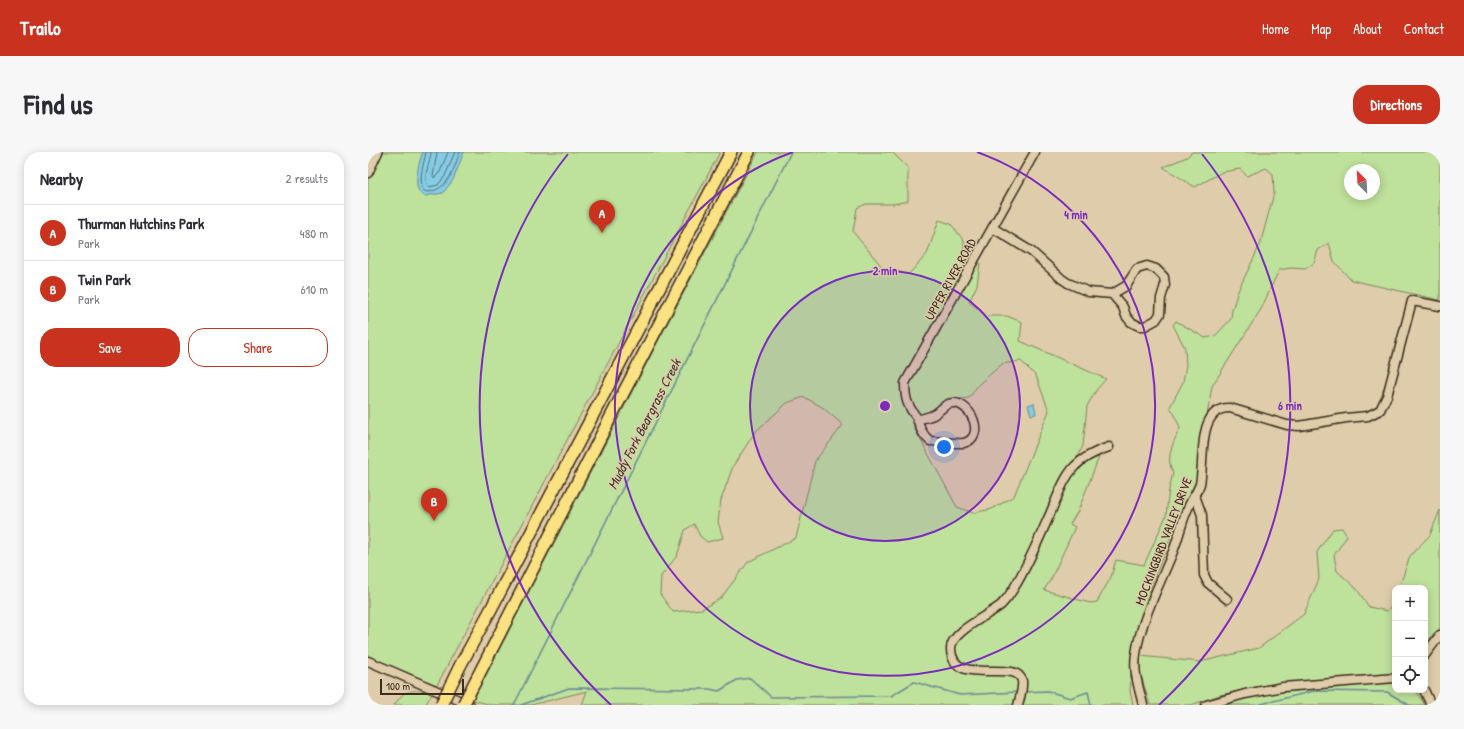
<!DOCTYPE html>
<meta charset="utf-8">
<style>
body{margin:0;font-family:"Patrick Hand",sans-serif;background:#f7f7f7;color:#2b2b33}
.controls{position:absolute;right:12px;bottom:12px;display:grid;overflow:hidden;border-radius:8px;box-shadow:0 2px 10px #0003}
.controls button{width:36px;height:36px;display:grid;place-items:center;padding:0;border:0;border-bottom:1px solid #e1e1e2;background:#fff;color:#2b2b33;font:20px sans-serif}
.compass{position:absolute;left:976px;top:12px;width:36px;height:36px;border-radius:50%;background:#fff;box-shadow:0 2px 10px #0003;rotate:336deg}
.scale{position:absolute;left:12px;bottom:10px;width:84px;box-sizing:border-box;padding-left:4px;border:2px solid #3b2a1e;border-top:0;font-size:11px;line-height:14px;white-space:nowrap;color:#3b2a1e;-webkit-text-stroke:3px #dfccaa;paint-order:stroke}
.you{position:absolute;left:576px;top:295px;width:14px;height:14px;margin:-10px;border:3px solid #fff;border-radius:50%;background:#1a73e8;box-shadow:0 0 0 6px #1a73e833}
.badge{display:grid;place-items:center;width:26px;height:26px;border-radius:50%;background:#c8321e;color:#fff;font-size:13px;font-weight:700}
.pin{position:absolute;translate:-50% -33px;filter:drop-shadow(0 1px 2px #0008)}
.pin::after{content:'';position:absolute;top:21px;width:14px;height:12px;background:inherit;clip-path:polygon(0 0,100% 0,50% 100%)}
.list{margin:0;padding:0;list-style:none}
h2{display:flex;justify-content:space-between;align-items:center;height:52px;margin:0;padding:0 16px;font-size:17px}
h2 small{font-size:13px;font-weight:400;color:#7c7c81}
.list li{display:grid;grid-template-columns:26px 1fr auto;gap:12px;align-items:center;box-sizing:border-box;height:56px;padding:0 16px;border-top:1px solid #e1e1e2}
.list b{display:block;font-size:15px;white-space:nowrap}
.list p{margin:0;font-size:13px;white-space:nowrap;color:#7c7c81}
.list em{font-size:13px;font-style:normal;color:#7c7c81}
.actions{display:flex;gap:8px;padding:12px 16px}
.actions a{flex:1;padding:9px 0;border:1px solid #c8321e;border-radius:16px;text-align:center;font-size:14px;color:#c8321e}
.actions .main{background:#c8321e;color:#fff}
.icon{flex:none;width:22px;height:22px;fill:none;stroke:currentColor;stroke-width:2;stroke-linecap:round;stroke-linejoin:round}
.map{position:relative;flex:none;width:1072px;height:553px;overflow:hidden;border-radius:16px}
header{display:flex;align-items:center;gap:24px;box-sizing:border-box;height:56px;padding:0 20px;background:#c8321e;color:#fff}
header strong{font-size:19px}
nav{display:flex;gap:22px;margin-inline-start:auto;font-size:14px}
.intro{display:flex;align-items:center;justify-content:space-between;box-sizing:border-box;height:96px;padding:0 24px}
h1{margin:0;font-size:28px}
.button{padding:10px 18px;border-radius:16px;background:#c8321e;color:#fff;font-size:14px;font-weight:700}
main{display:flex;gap:24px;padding:0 24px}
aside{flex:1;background:#fff;border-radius:16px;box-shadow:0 2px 10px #0003}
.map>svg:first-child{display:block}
</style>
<header>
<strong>Trailo</strong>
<nav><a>Home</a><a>Map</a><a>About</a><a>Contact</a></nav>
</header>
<div class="intro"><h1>Find us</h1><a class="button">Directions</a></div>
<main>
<aside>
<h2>Nearby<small>2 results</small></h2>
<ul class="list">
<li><span class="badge">A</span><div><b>Thurman Hutchins Park</b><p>Park</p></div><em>480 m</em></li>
<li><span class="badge">B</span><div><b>Twin Park</b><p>Park</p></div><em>610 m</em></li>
</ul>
<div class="actions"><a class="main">Save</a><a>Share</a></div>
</aside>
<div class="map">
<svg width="1072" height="553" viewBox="0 0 1072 553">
<rect width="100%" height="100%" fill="#dfccaa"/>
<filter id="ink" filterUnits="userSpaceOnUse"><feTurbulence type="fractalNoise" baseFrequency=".025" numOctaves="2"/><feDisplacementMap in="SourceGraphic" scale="8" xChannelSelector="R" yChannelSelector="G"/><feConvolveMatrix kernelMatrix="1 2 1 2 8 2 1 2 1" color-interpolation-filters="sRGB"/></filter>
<g filter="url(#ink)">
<g fill="#bee19b" stroke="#7c865c" fill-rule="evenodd">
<polygon points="0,0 352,0 69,533 0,505"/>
<path d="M390,0H524L540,16V49L525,52H498L489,56L485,80L515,116L541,122L559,102L571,68L583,72L596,89V108L612,111L609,133L601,150L619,164H639L654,170L652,189L738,227L729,237L719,254L715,294L703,316L711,318L720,309L731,305L710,359L702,372L707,375L683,427L676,438L722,451L729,450L743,425L748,408L776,413L798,364L801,337L805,321C797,306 805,291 812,276L807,263L802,255L815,230L818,213L817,196L805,173L808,169L837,186L847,184L863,167L864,158L870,139L892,93L906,41L905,22L898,16L879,24L872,17L854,20L827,35L795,15L819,5L824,0H1072V148L983,128L966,109L961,91L950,98L946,111L937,117L923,116L911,118L893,157L844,234L828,329L815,355L784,431L765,492L762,539L765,553H214L219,539L163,553H123L105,548L287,195ZM982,18H1006V42H982ZM653,209L668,224L681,259L646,344L624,357L605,361L589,355L545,274L559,261L582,248L601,246L610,233L634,212ZM436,245L454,255L475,273L447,309L428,386L380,410L353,446L334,457L305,460L292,442L293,424L309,404L317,378L326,372L332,384L339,390L355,386L350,370L353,348L365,314L387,280L419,251Z"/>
<polygon points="1072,358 1072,476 1065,482 1057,496 1057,436 1031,436 1042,404 1062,383"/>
<polygon points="974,376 979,384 966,403 969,419 988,436 1001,455 1019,459 1027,449 1027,523 899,533 852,543 823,553 782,553 772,520 772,504 832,510 891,496 936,462 951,427 949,400 965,377"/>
<polygon points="1027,529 1027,538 1047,538 1057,553 845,553 896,542"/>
<polygon points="43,539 56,539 64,542 57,553 26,553 35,542"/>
</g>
<g fill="#84cce5" stroke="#678b95">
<path d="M55,0H96L85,28L75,41L57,44C55,43 53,42 52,41C45,32 51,9 55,0Z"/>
<polygon points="666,251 668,262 663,263 660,253"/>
</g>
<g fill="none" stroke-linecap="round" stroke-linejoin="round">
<g stroke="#586b6e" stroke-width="1">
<path d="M58,0C56,13 50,24 55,38L59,40C81,38 85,18 92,0"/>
<path d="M63,0C63,10 53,26 61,35L70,33L77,24L87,0"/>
<polyline points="69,0 65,24 66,26 72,20 80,0"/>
</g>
<g stroke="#678b95" stroke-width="1.5">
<polyline points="655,540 680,539 702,546 720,540 723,553"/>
<polyline points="146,553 423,0"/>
<polyline points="153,553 201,536 341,537 351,539 369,528 382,526 403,545 523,544 546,530 592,543 650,540"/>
<polyline points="889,553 946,539 1019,540 1041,553"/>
</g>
<defs>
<g id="minor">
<polyline points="0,21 10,0"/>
<polyline points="625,76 664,100 694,127 700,131 721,140 744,142 755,155 758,164 763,170 771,174 777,174 788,168 792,162 793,146 797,133 796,125 788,117 779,114 769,117 758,134 744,142"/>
<path d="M549,268C555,266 562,265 567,262C573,258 577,251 585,251C602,250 619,284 596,291C592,292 568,289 562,289C554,283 552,275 549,266C539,253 537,247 537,231L667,0"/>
<polyline points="827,344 834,363 836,423 840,431 859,447"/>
<polyline points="1057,503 1072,483"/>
<polyline points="0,509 102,553"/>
<polyline points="1056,538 1063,553"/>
<path d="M650,553C652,546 655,536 654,529C649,505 584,537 583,497C582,480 621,463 633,453C638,448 643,441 646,436C660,413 671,387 682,362C689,346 695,327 707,314C716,305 729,299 741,295"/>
<path d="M775,553C771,536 765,520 768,502C773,467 793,430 806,397C811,384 814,369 820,356C823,348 829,341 832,332C837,310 828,255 862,256L919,273L931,274L978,266L1000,264L1012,258L1019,244L1044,149L1072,154"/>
<polyline points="838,553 877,542 915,535 1027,526"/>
</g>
<g id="highway">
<polyline points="92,514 122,459 363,0"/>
<polyline points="109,526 235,280 381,0"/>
</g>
</defs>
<use href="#minor" stroke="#3b2a1e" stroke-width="11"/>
<use href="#highway" stroke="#3b2a1e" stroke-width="14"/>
<use href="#minor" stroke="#dfccaa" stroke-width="8"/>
<use href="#highway" stroke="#fae181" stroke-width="11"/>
<defs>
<g id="highway-bridge">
<polyline points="73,553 92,514"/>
<polyline points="95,553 109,526"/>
</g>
</defs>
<use href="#highway-bridge" stroke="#3b2a1e" stroke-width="14" stroke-linecap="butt"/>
<use href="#highway-bridge" stroke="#fae181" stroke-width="11"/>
</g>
</g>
<circle cx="517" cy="254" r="135" fill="#7b2cbf" fill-opacity=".12"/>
<g fill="none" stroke="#7b2cbf" stroke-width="2">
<circle cx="517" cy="254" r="135"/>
<path d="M609 0A270 270 0 1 1 425 0"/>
<path d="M243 553A405 405 0 0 1 200 2M834 2A405 405 0 0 1 791 553"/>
</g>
<g text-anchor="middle" stroke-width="3" stroke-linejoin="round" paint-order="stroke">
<g font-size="13" fill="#3b2a1e" stroke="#dfccaa">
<text transform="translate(582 127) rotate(-61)" y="5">UPPER RIVER ROAD</text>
<text transform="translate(795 389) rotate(-69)" y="5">MOCKINGBIRD VALLEY DRIVE</text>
</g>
<g font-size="14" font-style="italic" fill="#423a32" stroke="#dfccaa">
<text transform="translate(276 272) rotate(-63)" y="5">Muddy Fork Beargrass Creek</text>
</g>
</g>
<circle cx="517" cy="254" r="6" fill="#7b2cbf" stroke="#dfccaa" stroke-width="2"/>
<g font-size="12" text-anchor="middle" font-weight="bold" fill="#7b2cbf" stroke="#dfccaa" stroke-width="3" stroke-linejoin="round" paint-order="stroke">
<text x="708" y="67">4 min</text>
<text x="517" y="123">2 min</text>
<text x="922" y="258">6 min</text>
</g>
</svg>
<div class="controls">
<button>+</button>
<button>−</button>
<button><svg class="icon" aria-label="locate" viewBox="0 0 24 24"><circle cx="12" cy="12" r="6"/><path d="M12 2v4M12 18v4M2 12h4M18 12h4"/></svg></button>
</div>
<svg class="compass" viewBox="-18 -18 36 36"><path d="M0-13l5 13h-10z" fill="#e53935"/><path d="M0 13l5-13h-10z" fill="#7c7c81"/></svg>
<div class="scale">100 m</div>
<div class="you"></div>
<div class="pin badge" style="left:234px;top:81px">A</div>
<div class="pin badge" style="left:66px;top:369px">B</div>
</div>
</main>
